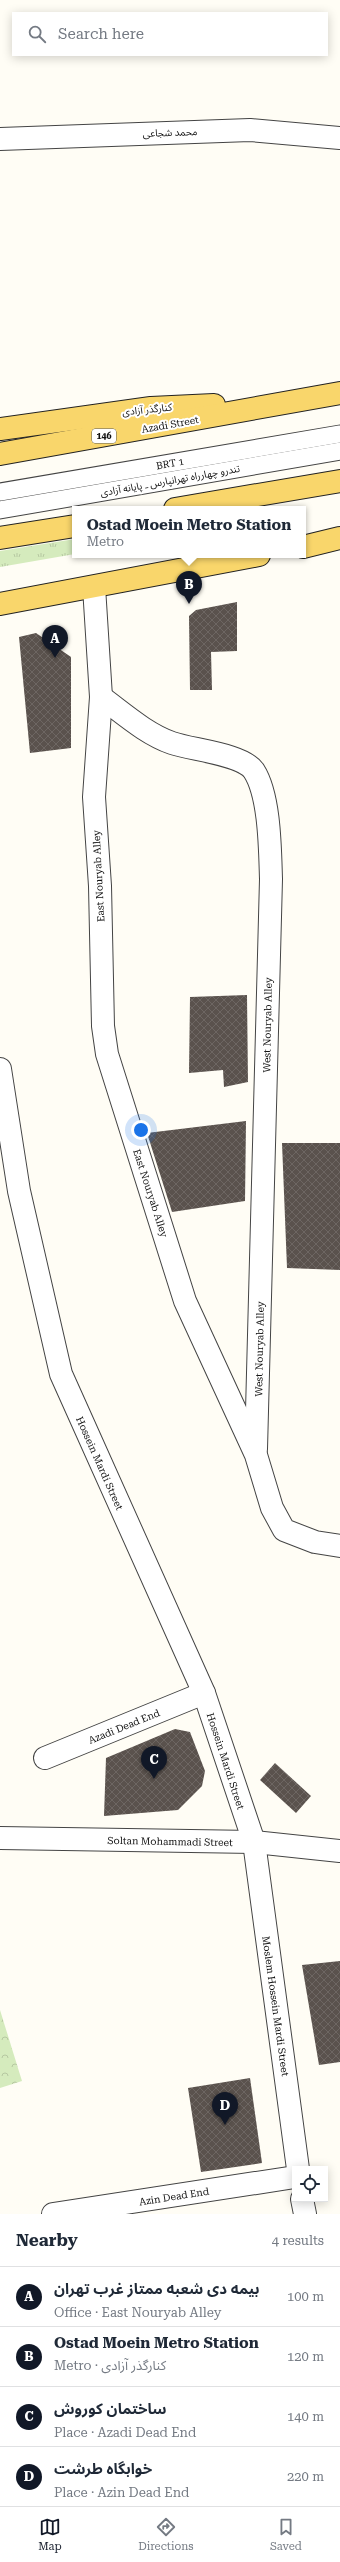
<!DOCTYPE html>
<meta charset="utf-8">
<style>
body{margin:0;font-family:"Roboto Serif","Noto Sans Arabic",serif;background:#f2f2f3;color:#1f2937}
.controls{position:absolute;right:12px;bottom:12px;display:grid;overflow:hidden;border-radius:0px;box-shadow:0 2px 10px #0003}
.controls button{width:36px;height:36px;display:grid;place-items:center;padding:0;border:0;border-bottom:1px solid #e0e1e3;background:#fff;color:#1f2937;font:20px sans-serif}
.you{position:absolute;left:141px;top:1130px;width:14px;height:14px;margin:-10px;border:3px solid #fff;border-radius:50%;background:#1a73e8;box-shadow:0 0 0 6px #1a73e833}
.badge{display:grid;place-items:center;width:26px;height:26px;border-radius:50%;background:#111827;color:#fff;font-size:13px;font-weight:700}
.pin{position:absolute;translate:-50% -33px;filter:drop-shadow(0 1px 2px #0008)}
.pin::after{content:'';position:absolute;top:21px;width:14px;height:12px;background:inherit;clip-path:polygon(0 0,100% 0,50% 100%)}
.popup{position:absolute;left:72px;top:506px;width:234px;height:52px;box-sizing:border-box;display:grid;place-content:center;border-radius:0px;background:#fff;filter:drop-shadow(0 1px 3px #0005);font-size:13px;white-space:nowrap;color:#747a83}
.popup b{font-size:15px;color:#1f2937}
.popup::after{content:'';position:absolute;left:50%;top:100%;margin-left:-8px;border:8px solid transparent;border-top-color:#fff}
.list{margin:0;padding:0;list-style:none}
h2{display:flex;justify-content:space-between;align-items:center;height:52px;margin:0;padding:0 16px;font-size:17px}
h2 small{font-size:13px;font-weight:400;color:#747a83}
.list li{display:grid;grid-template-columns:26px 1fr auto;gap:12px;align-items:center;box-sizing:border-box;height:60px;padding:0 16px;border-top:1px solid #e0e1e3}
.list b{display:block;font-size:15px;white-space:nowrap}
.list p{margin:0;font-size:13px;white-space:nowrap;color:#747a83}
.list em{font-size:13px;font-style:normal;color:#747a83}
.icon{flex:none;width:22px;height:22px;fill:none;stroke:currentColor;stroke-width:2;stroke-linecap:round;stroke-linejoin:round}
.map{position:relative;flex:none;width:340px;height:2214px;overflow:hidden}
.search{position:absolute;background:#fff;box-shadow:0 2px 10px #0003;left:12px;right:12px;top:12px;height:44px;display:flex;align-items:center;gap:10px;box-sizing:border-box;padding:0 14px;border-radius:0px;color:#747a83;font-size:15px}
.sheet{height:292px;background:#fff}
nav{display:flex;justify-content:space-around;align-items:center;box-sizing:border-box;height:56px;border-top:1px solid #e0e1e3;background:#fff;font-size:11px;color:#747a83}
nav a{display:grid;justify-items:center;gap:2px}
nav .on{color:#111827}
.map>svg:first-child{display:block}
</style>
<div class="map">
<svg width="340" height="2214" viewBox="0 0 340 2214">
<defs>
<pattern id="grass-tufts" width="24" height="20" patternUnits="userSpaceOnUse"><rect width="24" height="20" fill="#d5ebbd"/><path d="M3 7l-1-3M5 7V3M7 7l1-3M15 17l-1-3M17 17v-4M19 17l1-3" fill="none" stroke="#b6c8a1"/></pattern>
<pattern id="park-crowns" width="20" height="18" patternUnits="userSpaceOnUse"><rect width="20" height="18" fill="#d5ebbd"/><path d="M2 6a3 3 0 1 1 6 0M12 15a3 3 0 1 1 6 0" fill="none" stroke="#b6c8a1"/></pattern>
<pattern id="building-cross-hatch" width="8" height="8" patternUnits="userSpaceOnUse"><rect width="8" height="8" fill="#5a524d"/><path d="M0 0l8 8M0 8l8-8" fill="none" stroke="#6d6662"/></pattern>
</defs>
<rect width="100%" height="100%" fill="#fffdf5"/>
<polygon fill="url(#grass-tufts)" points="75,539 75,554 0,567 0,551"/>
<polygon fill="url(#park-crowns)" points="0,2010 22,2081 0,2088"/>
<g fill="url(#building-cross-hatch)">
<polygon points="237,602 237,651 211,652 212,690 190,690 189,616 196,610"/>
<polygon points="36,633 71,657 71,748 30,753 19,637"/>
<polygon points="247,995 248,1082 224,1087 223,1070 189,1073 190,997"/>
<polygon points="246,1121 245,1201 172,1212 147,1133"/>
<polygon points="282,1143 340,1143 340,1270 287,1268"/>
<polygon points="175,1729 190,1732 205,1771 202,1786 178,1810 104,1816 106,1758"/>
<polygon points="275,1763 311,1796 296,1813 260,1780"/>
<polygon points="340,1961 340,2062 319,2065 302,1965"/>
<polygon points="250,2078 262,2163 201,2172 188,2088"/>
</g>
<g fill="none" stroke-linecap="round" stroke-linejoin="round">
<defs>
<g id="service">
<polyline points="0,492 340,434"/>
<polyline points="0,510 340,451"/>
</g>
<g id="minor">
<polyline points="0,139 250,130 340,138"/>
<polyline points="94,587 101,697 94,797 100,886 103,1026 107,1054 185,1301 256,1455 272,1508 284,1530 315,1542 340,1546"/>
<path d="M101,697C123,713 146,734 172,743C192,750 243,754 254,771C270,796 270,850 271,879L256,1449"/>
<polyline points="0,1069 19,1191 61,1374 204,1693 254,1842 298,2169"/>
<polyline points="45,1758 204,1693"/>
<polyline points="0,1838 254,1842 340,1851"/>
<polyline points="302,2199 305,2214"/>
<polyline points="53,2214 295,2177"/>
</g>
<g id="primary">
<polyline points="0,429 151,408 214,405"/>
<polyline points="0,454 340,393"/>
<polyline points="175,509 340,481"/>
<polyline points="0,538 75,526"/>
<polyline points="303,547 340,538"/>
<polyline points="0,604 259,555"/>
</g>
</defs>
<use href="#service" stroke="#444" stroke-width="19"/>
<use href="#minor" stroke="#444" stroke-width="24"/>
<use href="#primary" stroke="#222" stroke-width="24"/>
<use href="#service" stroke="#fff" stroke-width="17"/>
<use href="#minor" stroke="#fff" stroke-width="22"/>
<use href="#primary" stroke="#f9d66b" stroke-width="22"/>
</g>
<g text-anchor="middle" stroke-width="4" stroke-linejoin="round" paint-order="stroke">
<rect fill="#fff" stroke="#585858" stroke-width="1" x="92" y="429" width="24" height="14" rx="3"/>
<g font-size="9" font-weight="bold" fill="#111">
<text x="104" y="439">146</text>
</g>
<g font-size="10" fill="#111" stroke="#fff">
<text transform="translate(170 132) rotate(-2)" y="4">محمد شجاعی</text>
<text transform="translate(147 409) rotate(-6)" y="4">کنارگذر آزادی</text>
<text transform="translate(170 424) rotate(-10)" y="4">Azadi Street</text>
<text transform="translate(170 463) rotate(-10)" y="4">BRT 1</text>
<text transform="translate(170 480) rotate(-10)" y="4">تندرو چهارراه تهرانپارس ـ پایانه آزادی</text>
<text transform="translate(98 876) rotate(-93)" y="4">East Nouryab Alley</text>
<text transform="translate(267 1025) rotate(-89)" y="4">West Nouryab Alley</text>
<text transform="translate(151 1193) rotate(72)" y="4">East Nouryab Alley</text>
<text transform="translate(259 1349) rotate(-89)" y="4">West Nouryab Alley</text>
<text transform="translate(100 1463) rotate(66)" y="4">Hossein Mardi Street</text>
<text transform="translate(124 1726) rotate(-22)" y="4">Azadi Dead End</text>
<text transform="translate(226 1761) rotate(72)" y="4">Hossein Mardi Street</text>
<text transform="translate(170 1841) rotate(1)" y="4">Soltan Mohammadi Street</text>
<text transform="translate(276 2006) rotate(82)" y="4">Moslem Hossein Mardi Street</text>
<text transform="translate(174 2196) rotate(-9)" y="4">Azin Dead End</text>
</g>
</g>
</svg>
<div class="controls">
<button><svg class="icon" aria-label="locate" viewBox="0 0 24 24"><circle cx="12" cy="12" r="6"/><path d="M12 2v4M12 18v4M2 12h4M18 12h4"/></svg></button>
</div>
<div class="you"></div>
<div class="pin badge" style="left:55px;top:658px">A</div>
<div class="pin badge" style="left:189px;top:604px">B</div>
<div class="popup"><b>Ostad Moein Metro Station</b>Metro</div>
<div class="pin badge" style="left:154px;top:1779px">C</div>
<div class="pin badge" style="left:225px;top:2125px">D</div>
<div class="search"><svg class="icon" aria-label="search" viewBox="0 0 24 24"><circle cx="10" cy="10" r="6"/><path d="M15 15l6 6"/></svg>Search here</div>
</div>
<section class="sheet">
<h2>Nearby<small>4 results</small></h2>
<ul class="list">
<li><span class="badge">A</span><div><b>بیمه دی شعبه ممتاز غرب تهران</b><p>Office · East Nouryab Alley</p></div><em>100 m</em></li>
<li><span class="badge">B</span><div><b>Ostad Moein Metro Station</b><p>Metro · کنارگذر آزادی</p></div><em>120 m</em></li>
<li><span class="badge">C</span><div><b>ساختمان کوروش</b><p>Place · Azadi Dead End</p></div><em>140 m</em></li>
<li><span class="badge">D</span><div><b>خوابگاه طرشت</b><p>Place · Azin Dead End</p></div><em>220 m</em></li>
</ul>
</section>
<nav>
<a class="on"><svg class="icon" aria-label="map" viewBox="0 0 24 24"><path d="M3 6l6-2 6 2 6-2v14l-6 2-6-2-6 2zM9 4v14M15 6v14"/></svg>Map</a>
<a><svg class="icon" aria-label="directions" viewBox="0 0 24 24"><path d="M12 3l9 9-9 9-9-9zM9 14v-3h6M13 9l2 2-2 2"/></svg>Directions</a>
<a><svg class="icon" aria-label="saved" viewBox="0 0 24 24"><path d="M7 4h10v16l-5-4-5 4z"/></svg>Saved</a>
</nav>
